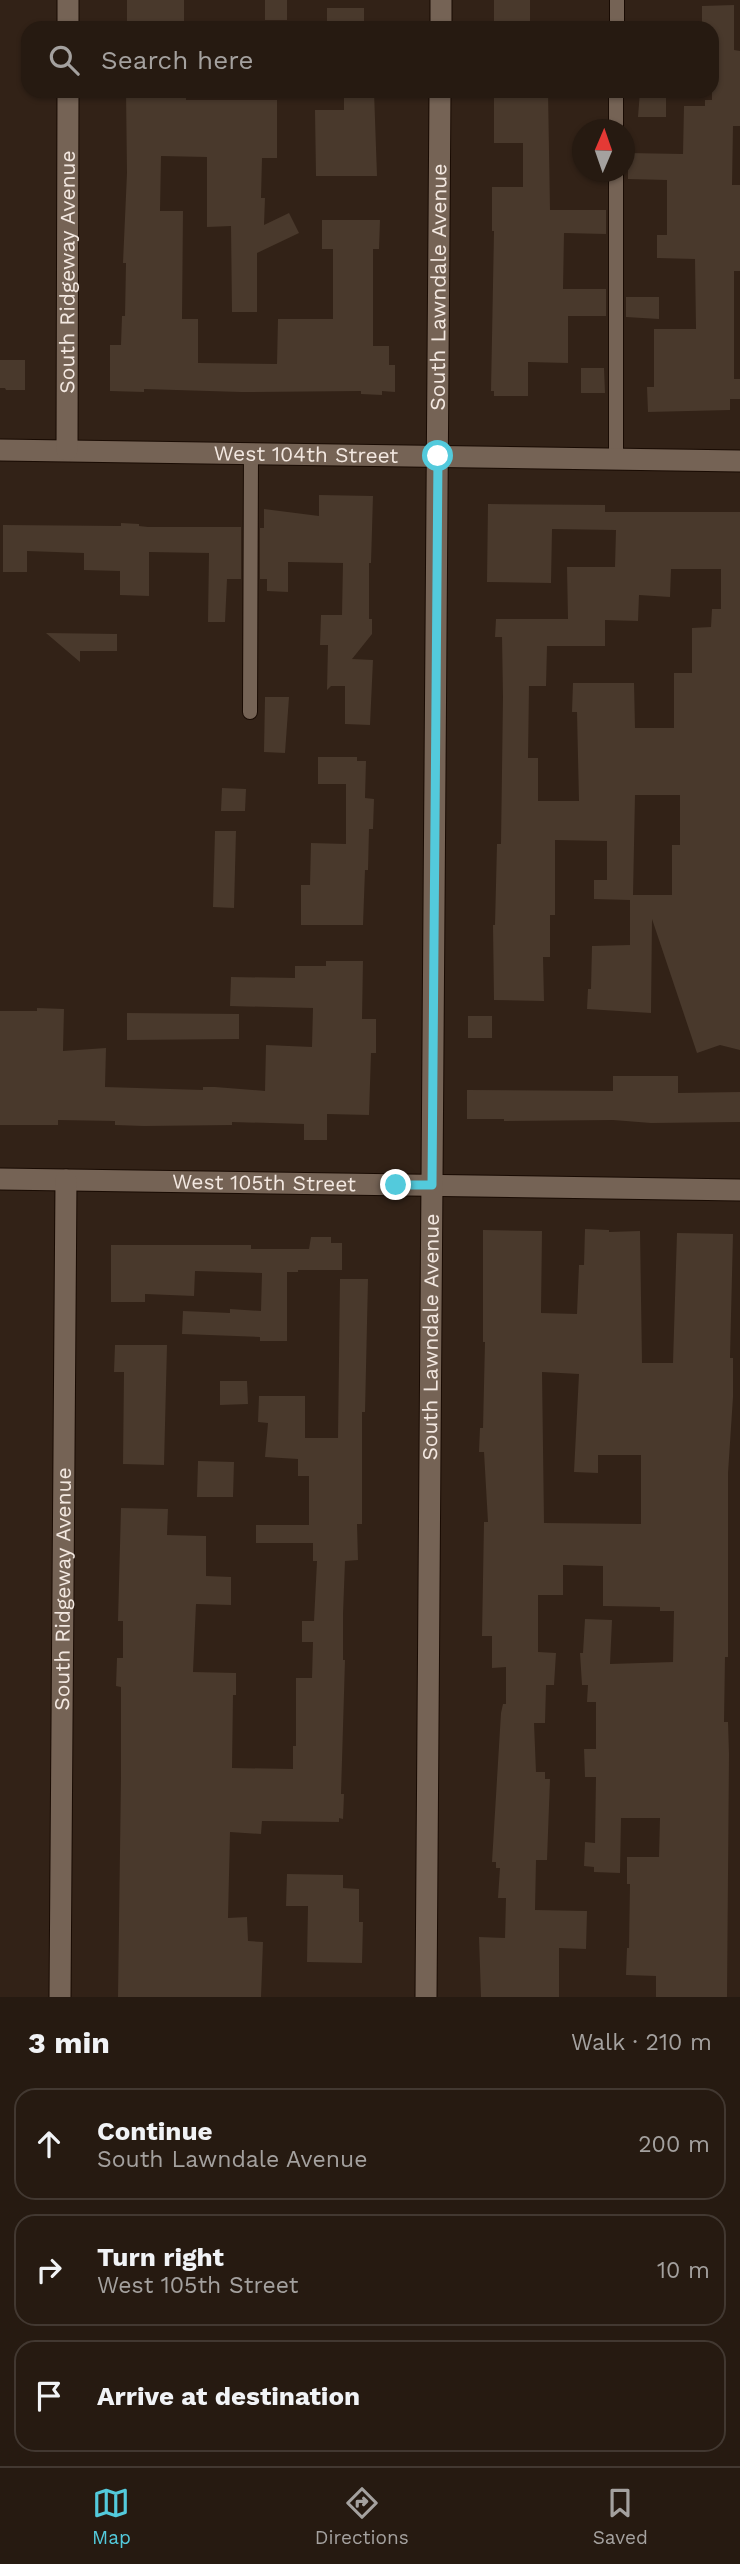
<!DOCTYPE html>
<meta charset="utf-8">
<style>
body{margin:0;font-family:"Work Sans",sans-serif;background:#32271f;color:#f1f3f6}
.compass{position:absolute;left:572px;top:119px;width:63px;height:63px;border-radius:50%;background:#261a11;box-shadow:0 2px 5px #0004;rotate:2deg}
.stop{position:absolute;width:21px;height:21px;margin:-16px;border:5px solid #53cadc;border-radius:50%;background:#fff}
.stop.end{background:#53cadc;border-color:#fff;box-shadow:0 2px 7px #0008}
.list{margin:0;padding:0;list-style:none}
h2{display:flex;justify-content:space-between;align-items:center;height:91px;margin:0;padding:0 28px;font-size:30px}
h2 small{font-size:23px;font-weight:400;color:#a4a19f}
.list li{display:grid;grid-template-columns:46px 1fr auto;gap:21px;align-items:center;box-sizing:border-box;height:112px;margin:0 14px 14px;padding:0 14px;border:2px solid #423831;border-radius:21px}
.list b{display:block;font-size:26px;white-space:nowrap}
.list p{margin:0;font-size:23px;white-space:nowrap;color:#a4a19f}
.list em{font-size:23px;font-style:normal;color:#a4a19f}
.icon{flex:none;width:38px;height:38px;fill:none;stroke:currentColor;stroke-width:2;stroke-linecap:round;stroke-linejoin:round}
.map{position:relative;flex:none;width:740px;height:1997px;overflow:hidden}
.search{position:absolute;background:#261a11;box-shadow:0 2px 5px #0004;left:21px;right:21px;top:21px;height:77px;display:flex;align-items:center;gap:18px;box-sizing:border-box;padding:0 24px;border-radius:21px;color:#a4a19f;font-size:26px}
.sheet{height:469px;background:#261a11}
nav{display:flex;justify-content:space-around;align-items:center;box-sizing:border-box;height:98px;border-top:2px solid #423831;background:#261a11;font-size:19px;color:#a4a19f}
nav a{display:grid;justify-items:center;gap:4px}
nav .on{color:#53cadc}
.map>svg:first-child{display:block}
</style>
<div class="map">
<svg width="740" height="1997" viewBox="0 0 740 1997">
<rect width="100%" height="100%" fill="#322217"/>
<g fill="#49392c" fill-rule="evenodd">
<rect x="127" y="0" width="57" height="27"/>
<rect x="265" y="0" width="22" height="20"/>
<rect x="494" y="0" width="36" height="28"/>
<polygon points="734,5 734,50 740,51 740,126 733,126 732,185 740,185 740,271 734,271 734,379 740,379 740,399 730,399 730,410 648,412 647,387 654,387 654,329 696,329 695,259 657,258 657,235 667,235 667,180 628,179 628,153 683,154 684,106 705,106 705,100 712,100 712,28 702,28 702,6"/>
<rect x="327" y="8" width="37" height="20"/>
<polygon points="126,91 186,91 186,100 277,100 277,158 262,158 261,198 265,198 264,225 289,213 299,233 257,253 257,312 232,312 231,226 207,227 207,157 161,156 160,211 183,211 182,319 198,319 198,363 277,364 278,319 333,319 333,249 322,249 322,220 380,220 379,249 373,249 373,346 389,346 389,365 395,365 395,392 382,391 382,395 361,394 361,391 241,392 144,389 144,392 110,391 110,345 121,345 122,316 125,316 126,263 123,263 127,173"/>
<polygon points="344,91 374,91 377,176 316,176 315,110 344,110"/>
<polygon points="494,91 548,91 550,210 606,210 606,234 564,233 563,289 606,289 606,316 568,316 568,363 528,362 528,396 494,396 494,391 491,391 494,231 492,231 492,187 523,187 523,143 494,143"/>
<polygon points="640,91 666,91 666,117 638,117"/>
<polygon points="626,297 659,297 659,319 626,317"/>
<polygon points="0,360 25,360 25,390 6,390 5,388 0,388"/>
<polygon points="581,368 604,368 605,393 581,393"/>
<polygon points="319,495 373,496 371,563 369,563 369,619 372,619 372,634 352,659 373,660 370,725 345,724 345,686 331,686 327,690 328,645 320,645 321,615 342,615 343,563 288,562 288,592 267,591 267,579 260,579 260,528 264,528 264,509 319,516"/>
<path d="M488,504L605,505V512H740V1050L720,1045L697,1053L652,919L651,1013L587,1009L588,989H591L592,946L630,945V900L594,899V880H607V841L555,840V915H550V957H543L544,1001L494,1000L493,925H495L497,844H501L503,697L502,637H495L496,619H568L567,567H615L616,530L552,529L551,583L487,582ZM671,569H721V609H712L711,627L692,628V673H674V728H635L634,683H573L572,712H577L579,801H538V758H528L529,686H546L547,646H605V620L638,621L639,595L670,597ZM635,795H680V845H672V895H633Z"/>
<polygon points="121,523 139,524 139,526 148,527 241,527 241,579 227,579 225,622 208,622 209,553 149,552 149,596 120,595 120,571 84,570 84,553 27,551 27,572 3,572 3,525 121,526"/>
<polygon points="46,633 117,634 117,651 80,651 80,662"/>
<polygon points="265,697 289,697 285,753 264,752"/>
<polygon points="318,757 357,757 357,761 366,761 365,798 374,799 373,829 369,829 368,870 365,870 363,925 301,925 301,885 310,885 311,843 346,844 346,784 318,784"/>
<polygon points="222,788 246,789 245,811 221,811"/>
<polygon points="215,831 236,831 234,908 213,907"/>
<polygon points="326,961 363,961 362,1019 376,1019 376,1053 371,1053 369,1115 327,1114 327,1140 304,1140 304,1124 232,1122 232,1125 144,1126 115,1125 115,1121 58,1120 58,1125 0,1125 0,1011 37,1011 37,1008 64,1009 63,1051 106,1048 105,1087 203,1090 203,1087 215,1087 265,1091 266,1045 312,1047 313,1008 230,1006 231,977 295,978 295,966 326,966"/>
<polygon points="127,1013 239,1014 239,1039 127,1040"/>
<rect x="468" y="1016" width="24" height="22"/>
<polygon points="613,1076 678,1076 678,1093 740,1092 740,1122 651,1123 613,1120 504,1121 504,1119 467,1119 467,1090 613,1091"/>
<path d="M585,1229L609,1230V1232L640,1231L642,1363H673L677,1233L733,1234L730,1358H733V1397L728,1473V1657H725L724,1722H728L729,1754L727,1997H656V1976L626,1975L627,1948H629L630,1884H627V1857H659L660,1818H621L620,1873L594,1872V1867L584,1866L585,1842L595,1843L596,1777H585L584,1749H596V1702H587L588,1685H582L580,1653H583L585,1619L612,1620L610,1664L673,1662L674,1611H660V1607L603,1606V1566L563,1565V1595H538V1652L556,1653L554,1685H546L545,1723H534L536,1772H545V1779H550L547,1860H536L535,1910L587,1911L586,1949L559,1948V1997H481L479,1937L505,1938L506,1898H498L500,1868H496V1862H492L501,1713L503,1704H506V1667L492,1668V1636H482L484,1522H488L484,1452H479L480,1428H483L485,1342H483V1230L542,1231L541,1313L577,1314L579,1265H584ZM542,1372L579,1374L574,1472L598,1473V1455H641V1524L544,1523Z"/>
<polygon points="311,1237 331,1237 331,1243 342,1243 342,1270 298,1270 298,1272 287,1272 287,1341 260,1341 260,1337 182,1334 183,1311 230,1313 230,1309 261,1311 262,1273 195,1271 194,1296 145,1294 145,1302 111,1302 111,1245 251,1245 251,1249 309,1249"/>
<polygon points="340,1279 368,1279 365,1412 362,1412 362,1524 357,1524 358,1560 345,1561 343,1614 343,1660 345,1660 341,1794 344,1794 343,1819 339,1818 339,1822 262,1821 261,1834 230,1832 228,1918 247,1917 248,1941 263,1942 261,1997 118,1997 121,1777 121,1687 116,1686 117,1658 123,1658 123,1621 118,1621 121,1508 168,1509 167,1535 206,1536 206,1576 231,1577 231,1605 196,1604 193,1672 236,1673 236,1695 233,1695 232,1768 293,1769 293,1746 296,1746 296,1678 312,1678 313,1642 302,1642 302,1621 314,1621 317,1561 313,1561 313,1543 256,1543 256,1525 309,1525 309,1476 298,1476 298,1459 265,1457 268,1423 258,1422 259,1396 305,1396 305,1438 338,1438"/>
<polygon points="115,1345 167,1345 164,1465 123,1464 124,1372 114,1372"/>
<polygon points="220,1381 247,1381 248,1404 220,1405"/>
<polygon points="198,1461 234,1462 233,1497 197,1497"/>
<polygon points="287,1874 343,1875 343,1888 359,1889 359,1922 363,1922 362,1963 307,1962 308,1906 286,1906"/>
</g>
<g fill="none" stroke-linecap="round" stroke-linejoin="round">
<defs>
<g id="lane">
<polyline points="617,28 617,0"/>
<polyline points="616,130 616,91"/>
<polyline points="616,459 616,172"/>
<polyline points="250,712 251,453"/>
</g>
<g id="street">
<polyline points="68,28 68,0"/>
<polyline points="441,28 441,0"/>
<path id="s1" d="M0,450L740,461"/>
<path id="s2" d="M67,450L68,91"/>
<path id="s3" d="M0,1179L740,1190"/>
<path id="s4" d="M60,1997L66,1180"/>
<path id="s5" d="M426,1997L440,91"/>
</g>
</defs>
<use href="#lane" stroke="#190b03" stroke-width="16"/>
<use href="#street" stroke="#190b03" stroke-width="23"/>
<use href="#lane" stroke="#756355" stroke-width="14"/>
<use href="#street" stroke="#756355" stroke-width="21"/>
</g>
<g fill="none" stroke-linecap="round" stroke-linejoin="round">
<polyline stroke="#53cadc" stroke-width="9" points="396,1185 432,1185 438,456"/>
</g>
<g text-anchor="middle" stroke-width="5" stroke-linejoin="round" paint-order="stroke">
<g font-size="21" fill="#f3e8e1" stroke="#140e08">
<text dy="7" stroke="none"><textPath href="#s2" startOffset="178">South Ridgeway Avenue</textPath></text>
<text dy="7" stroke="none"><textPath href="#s5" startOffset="1710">South Lawndale Avenue</textPath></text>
<text dy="7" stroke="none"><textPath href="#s1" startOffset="306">West 104th Street</textPath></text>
<text dy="7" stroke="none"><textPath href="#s3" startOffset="264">West 105th Street</textPath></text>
<text dy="7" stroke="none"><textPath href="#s5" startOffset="660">South Lawndale Avenue</textPath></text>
<text dy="7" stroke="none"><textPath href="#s4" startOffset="408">South Ridgeway Avenue</textPath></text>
</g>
</g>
</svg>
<svg class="compass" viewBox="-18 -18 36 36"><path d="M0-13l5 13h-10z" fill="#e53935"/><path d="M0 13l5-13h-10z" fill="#a4a19f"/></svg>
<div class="stop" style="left:438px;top:456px"></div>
<div class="stop end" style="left:396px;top:1185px"></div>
<div class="search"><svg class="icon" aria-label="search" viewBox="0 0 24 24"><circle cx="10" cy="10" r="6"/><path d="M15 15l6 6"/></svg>Search here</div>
</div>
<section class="sheet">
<h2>3 min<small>Walk · 210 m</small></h2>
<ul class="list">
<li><svg class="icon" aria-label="ahead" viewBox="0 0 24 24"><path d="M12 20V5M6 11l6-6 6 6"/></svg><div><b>Continue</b><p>South Lawndale Avenue</p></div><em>200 m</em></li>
<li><svg class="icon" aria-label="right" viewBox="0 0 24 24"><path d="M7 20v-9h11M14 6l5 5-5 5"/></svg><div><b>Turn right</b><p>West 105th Street</p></div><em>10 m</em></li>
<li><svg class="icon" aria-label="arrive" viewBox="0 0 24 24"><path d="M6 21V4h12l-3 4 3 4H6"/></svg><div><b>Arrive at destination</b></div></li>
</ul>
</section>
<nav>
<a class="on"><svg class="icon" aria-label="map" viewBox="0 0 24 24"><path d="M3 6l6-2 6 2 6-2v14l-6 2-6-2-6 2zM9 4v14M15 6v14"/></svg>Map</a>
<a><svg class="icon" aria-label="directions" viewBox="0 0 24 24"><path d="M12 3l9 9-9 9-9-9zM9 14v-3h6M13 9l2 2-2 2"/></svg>Directions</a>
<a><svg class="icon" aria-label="saved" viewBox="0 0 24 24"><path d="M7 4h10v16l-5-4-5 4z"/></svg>Saved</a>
</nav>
